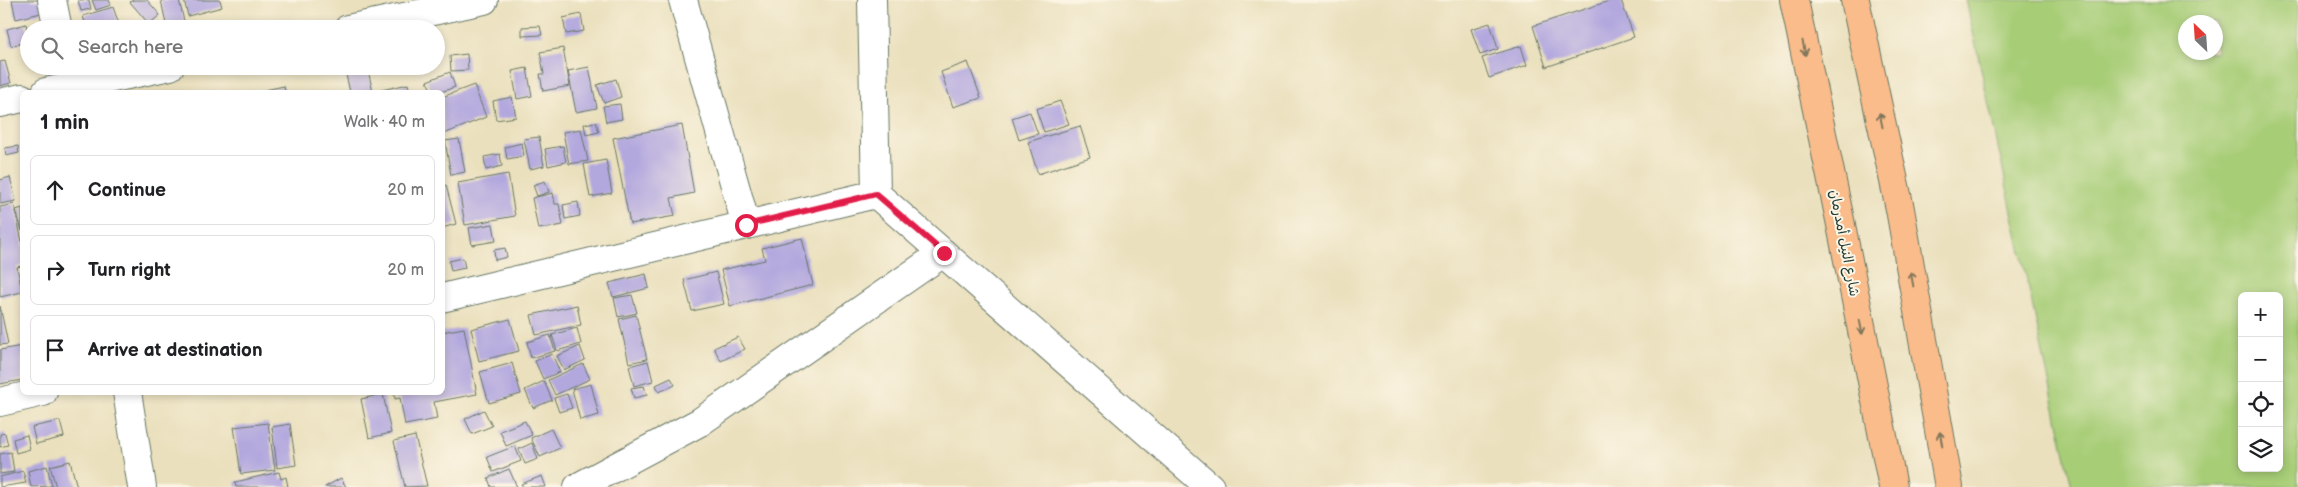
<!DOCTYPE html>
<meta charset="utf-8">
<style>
body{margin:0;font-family:"Balsamiq Sans","Playpen Sans Arabic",sans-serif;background:#f6f6f6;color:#202124}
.controls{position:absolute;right:15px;bottom:15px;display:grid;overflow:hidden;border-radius:8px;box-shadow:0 2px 8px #0003}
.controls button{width:45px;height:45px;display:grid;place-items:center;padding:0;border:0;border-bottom:1px solid #e0e0e0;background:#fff;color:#202124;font:25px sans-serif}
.compass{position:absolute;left:2178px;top:15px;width:45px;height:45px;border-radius:50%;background:#fff;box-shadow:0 2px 8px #0003;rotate:335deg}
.stop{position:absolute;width:15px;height:15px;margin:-11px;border:4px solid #e11d48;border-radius:50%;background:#fff}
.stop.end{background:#e11d48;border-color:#fff;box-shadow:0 1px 5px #0008}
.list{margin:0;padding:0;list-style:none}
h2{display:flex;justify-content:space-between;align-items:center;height:65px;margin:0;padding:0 20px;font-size:21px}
h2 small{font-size:16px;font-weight:400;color:#757577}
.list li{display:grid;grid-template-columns:32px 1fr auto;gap:15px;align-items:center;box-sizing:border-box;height:70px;margin:0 10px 10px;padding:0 10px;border:1px solid #e0e0e0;border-radius:8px}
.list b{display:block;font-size:19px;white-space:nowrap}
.list em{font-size:16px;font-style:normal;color:#757577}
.icon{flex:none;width:28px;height:28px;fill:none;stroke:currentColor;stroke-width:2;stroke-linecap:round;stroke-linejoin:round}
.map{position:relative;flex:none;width:2298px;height:487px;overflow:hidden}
.search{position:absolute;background:#fff;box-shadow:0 2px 8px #0003;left:20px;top:20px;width:425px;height:55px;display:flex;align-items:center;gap:12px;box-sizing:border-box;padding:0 18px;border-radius:28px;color:#757577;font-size:19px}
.panel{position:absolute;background:#fff;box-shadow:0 2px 8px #0003;left:20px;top:90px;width:425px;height:305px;border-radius:8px}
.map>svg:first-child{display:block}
</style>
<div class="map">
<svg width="2298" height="487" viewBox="0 0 2298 487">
<rect width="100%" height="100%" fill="#fcf5e5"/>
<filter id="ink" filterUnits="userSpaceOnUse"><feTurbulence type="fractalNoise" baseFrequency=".02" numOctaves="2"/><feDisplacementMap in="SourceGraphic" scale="10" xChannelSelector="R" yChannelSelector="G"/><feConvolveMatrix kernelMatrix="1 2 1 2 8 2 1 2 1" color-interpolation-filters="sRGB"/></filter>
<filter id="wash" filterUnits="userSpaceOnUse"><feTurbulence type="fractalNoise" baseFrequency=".0096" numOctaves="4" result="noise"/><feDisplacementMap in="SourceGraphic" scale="20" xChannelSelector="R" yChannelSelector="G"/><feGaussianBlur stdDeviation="1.12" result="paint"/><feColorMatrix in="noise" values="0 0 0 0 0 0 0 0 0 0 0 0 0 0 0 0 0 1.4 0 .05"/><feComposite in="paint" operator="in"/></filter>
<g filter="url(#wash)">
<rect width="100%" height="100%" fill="#eae0bd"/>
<path fill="#a7cd77" stroke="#638556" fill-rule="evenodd" d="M1966,0H2298V487H2072ZM2186,22H2216V52H2186ZM2242,296H2279V468H2242Z"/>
<g id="blocks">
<g fill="#b3a8de">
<polygon points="12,0 44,0 41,13 16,19"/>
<polygon points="78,0 89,0 91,9 81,11"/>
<polygon points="92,0 109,0 111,5 96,10"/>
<polygon points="133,0 147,0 160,15 149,24 130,2"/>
<polygon points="161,0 179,0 184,21 166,24"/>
<polygon points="184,0 220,0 222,7 188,16"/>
<polygon points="1612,0 1621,0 1634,37 1546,67 1533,26"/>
<polygon points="113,7 120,27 87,29 83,16"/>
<polygon points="581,14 584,31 566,34 563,18"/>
<polygon points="1490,23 1498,49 1480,55 1471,29"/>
<polygon points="26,24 29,41 11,46 7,29"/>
<polygon points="540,26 542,35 522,36 522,27"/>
<polygon points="1521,46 1527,65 1489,78 1482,58"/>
<polygon points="563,48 570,86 543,91 540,74 544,74 540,52"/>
<polygon points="467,54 468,70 451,71 450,56"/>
<polygon points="5,61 11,83 0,86 0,62"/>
<polygon points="968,62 981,98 953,107 941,72"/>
<polygon points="344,66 367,66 373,92 408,84 410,92 350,92"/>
<polygon points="589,67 597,108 576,112 568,71"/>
<polygon points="527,68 532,96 517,99 512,71"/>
<polygon points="450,72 455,87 441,92 432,92 427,81"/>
<polygon points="616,79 621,97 604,103 597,85"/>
<polygon points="474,85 486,117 444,134 442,97"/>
<polygon points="284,86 285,92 265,92 265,90"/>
<polygon points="512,97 516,117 496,120 493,101"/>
<polygon points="1060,101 1069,124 1044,132 1036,109"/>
<polygon points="620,104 622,119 606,122 603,106"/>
<polygon points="1030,112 1038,134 1019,140 1012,118"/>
<polygon points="596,122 599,132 586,135 584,124"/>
<polygon points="682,125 694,193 671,198 675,216 630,224 613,138"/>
<polygon points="1080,126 1090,157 1038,174 1028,142"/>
<polygon points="581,129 588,161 569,164 563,132"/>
<polygon points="539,137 544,166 530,169 524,139"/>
<polygon points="459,139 465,172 451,175 445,141"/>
<polygon points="522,143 524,156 507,159 505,147"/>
<polygon points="18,146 19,153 6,156 5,148"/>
<polygon points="563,146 566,162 548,166 545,149"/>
<polygon points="500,154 502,166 486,170 484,157"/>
<polygon points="606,160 612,193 590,197 584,164"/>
<polygon points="508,174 515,216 465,225 458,183"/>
<polygon points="10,177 16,201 0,204 0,180"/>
<polygon points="545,181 549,192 537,196 533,185"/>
<polygon points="446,185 456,224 442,228 442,186"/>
<polygon points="553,193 555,204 559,204 563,225 538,229 532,198"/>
<polygon points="578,202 580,216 565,219 563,205"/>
<polygon points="14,204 22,242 22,266 17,267 22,292 0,297 0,207"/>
<polygon points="22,208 22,231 16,210"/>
<polygon points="493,224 496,241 472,245 469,228"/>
<polygon points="802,238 813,285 730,306 721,270 765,260 762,248"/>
<polygon points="505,248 507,257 495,260 494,250"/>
<polygon points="463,258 465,268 451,271 449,261"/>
<polygon points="716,272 724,304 692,311 684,280"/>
<polygon points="646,274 649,288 613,297 609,283"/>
<polygon points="632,295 637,313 618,317 614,298"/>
<polygon points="577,305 581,325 536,335 531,315"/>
<polygon points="0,306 8,344 0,345"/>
<polygon points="636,315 647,359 629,363 619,319"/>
<polygon points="510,319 519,351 479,361 471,329"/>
<polygon points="464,328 477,394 434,402 437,419 405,425 400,398 395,399 394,392 442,392 442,332"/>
<polygon points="577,328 581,344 557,351 552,335"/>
<polygon points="550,335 555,351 531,358 527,342"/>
<polygon points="738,337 745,349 721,361 714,348"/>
<polygon points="22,346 22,380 0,384 0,350"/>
<polygon points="580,346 585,360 564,370 557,356"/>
<polygon points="552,354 560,372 543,379 535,361"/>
<polygon points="648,361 653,381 634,386 629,366"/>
<polygon points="512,363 521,394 489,403 480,372"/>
<polygon points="583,364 590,379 555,395 548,380"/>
<polygon points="671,378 675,385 659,392 656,385"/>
<polygon points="544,381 552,400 533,408 525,390"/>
<polygon points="591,384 599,415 580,420 572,389"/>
<polygon points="644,386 647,395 634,398 631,388"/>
<polygon points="383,394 391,433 369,438 361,399"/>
<polygon points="567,394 572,408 559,412 554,398"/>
<polygon points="484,410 492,426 472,434 465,419"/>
<polygon points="60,421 64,437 36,444 32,427"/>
<polygon points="525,421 532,435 506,446 500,431"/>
<polygon points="268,423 275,470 241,474 234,427"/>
<polygon points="290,424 296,465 277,468 272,427"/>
<polygon points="551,429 560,448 540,457 531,438"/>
<polygon points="5,433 8,445 0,447 0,434"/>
<polygon points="27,435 30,449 16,453 13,439"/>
<polygon points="415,436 427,486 405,487 394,441"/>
<polygon points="532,443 538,459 525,464 519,449"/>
<polygon points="515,446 521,461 493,472 487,457"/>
<polygon points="11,452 14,472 0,474 0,454"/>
<polygon points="70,461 77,487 56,487 50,466"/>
<polygon points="47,466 52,486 31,487 28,471"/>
<polygon points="509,469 517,487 491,487 488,478"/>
<polygon points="23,471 26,483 0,487 0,477"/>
<polygon points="279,472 281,479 286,477 288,487 236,487 235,482"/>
<polygon points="542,476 546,487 523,487 521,484"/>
<polygon points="341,478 346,487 325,487"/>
</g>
</g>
</g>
<g filter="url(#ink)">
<use href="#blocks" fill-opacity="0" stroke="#667664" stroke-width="1"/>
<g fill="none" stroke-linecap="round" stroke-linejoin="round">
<defs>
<g id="minor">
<polyline points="52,0 58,29"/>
<polyline points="683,0 746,225"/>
<polyline points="872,0 876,194 943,253"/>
<polyline points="348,29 484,0"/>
<polyline points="46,92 170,66"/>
<polyline points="0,103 22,98"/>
<polyline points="442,298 876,194"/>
<polyline points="127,392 142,487"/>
<polyline points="0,402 43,392"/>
<polyline points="578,487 700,422 943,253 1210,487"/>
</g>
<g id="major">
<polyline points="1794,0 1840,220 1893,487"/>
<polyline points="1855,0 1900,209 1949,487"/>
</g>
</defs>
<use href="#minor" stroke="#667664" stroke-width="30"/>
<use href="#major" stroke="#667664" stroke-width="30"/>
<use href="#minor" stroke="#fff" stroke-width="28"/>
<use href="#major" stroke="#f9bc8a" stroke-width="28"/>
</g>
<defs><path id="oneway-shaft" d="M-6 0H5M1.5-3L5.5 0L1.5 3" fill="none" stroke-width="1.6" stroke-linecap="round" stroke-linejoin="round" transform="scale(1.25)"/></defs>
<g stroke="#81765b">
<use href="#oneway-shaft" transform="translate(1804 48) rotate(78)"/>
<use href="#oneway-shaft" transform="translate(1881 120) rotate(-102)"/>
<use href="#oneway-shaft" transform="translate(1912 279) rotate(-100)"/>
<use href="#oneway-shaft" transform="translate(1861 327) rotate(79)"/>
<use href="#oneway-shaft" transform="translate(1941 439) rotate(-100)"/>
</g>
</g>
<g fill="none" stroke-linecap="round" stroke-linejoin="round" filter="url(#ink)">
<polyline stroke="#e11d48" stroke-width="6" points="746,225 876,194 944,253"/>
</g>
<g text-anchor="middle" stroke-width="4" stroke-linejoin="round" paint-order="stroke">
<g font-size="14" fill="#1f3d34" stroke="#fcf5e5">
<text transform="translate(1845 243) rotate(79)" y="5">شارع النيل أمدرمان</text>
</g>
</g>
</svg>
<div class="controls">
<button>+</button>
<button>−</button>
<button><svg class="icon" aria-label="locate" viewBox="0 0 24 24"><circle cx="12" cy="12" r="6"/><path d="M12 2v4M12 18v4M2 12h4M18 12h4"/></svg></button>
<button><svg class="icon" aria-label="layers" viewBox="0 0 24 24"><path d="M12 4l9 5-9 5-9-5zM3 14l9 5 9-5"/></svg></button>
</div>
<svg class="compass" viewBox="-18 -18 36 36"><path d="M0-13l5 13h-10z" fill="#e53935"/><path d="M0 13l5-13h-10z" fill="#757577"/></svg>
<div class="stop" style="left:746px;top:225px"></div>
<div class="stop end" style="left:944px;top:253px"></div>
<div class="search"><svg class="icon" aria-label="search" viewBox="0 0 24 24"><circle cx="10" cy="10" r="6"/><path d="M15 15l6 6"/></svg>Search here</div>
<section class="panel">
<h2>1 min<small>Walk · 40 m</small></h2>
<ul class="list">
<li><svg class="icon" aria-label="ahead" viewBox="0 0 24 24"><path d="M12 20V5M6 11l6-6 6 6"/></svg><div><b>Continue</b></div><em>20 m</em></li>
<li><svg class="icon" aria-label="right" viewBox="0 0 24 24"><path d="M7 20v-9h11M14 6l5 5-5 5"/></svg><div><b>Turn right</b></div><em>20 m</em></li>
<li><svg class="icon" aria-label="arrive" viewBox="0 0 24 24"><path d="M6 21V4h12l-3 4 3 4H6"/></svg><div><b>Arrive at destination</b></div></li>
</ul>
</section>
</div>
